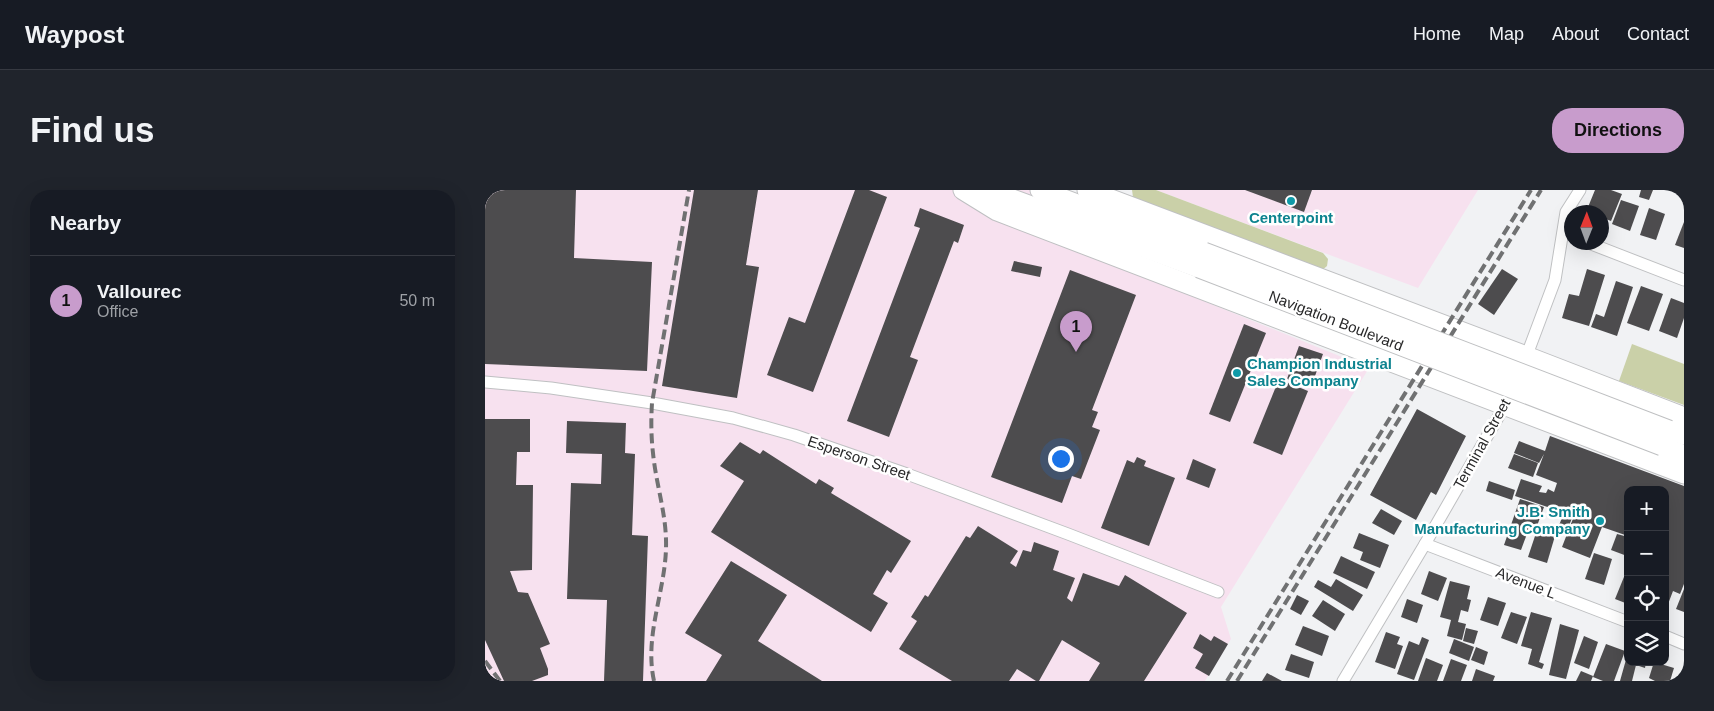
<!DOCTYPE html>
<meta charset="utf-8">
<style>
body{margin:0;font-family:Helvetica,sans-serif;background:#20242c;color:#f1f3f6}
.controls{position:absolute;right:15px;bottom:15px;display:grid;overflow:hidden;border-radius:10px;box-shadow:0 5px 20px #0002}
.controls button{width:45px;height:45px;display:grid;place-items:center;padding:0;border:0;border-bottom:1px solid #363941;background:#171b24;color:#f1f3f6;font:25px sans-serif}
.compass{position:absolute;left:1079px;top:15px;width:45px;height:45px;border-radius:50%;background:#171b24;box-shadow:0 5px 20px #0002;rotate:1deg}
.you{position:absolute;left:575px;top:268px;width:18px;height:18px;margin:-12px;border:4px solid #fff;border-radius:50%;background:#1a73e8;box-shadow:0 0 0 8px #1a73e833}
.badge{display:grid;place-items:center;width:32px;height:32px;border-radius:50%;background:#c89ccc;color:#111;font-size:16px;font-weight:700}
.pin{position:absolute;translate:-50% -41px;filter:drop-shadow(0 1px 2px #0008)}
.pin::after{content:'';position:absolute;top:26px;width:18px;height:15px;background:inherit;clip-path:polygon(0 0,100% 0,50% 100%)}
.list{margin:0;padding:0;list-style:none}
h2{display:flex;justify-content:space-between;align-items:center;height:65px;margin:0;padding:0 20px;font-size:21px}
h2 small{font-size:16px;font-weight:400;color:#9ea1a6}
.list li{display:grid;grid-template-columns:32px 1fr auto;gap:15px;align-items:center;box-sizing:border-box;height:90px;padding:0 20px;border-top:1px solid #363941}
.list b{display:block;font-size:19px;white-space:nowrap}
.list p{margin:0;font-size:16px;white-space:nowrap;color:#9ea1a6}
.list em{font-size:16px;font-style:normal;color:#9ea1a6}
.icon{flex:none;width:28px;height:28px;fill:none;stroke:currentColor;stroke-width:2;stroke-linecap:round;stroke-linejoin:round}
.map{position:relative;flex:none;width:1199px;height:491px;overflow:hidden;border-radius:20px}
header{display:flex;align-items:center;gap:30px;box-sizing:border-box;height:70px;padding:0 25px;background:#171b24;border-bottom:1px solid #363941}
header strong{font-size:24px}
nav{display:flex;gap:28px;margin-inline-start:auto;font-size:18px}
.intro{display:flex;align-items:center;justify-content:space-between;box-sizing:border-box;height:120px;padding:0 30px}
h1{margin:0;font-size:35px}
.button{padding:12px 22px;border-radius:20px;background:#c89ccc;color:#111;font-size:18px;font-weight:700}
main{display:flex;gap:30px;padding:0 30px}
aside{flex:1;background:#171b24;border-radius:20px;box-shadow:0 5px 20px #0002}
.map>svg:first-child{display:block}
</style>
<header>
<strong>Waypost</strong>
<nav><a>Home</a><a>Map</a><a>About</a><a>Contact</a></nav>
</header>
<div class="intro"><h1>Find us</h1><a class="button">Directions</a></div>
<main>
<aside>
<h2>Nearby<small></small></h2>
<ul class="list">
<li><span class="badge">1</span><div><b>Vallourec</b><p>Office</p></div><em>50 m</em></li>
</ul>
</aside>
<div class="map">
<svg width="1199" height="491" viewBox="0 0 1199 491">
<rect width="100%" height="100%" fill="#f1f2f4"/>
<g fill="#f7e1ef">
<polygon points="0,0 558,0 539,38 884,178 736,417 746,449 720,491 0,491"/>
<polygon points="671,0 993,0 933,98"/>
</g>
<g fill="#cad0a8">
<polygon points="647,0 671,0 838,63 843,69 842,76 836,81 648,7"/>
<polygon points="1147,154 1199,174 1199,215 1134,191"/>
</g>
<g fill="#4d4c4e">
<polygon points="0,0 91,0 89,68 167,72 162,181 0,174"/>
<polygon points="209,0 273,0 261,75 274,77 252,208 177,196"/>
<polygon points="370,0 384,0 402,7 328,202 282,185 304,127 320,133"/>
<polygon points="760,0 827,0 819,22"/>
<polygon points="1110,0 1126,0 1137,4 1126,31 1116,27 1116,22 1101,22"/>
<polygon points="1156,0 1168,0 1164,10 1154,7"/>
<polygon points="1136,10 1154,16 1145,41 1127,34"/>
<polygon points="435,18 479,35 473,53 469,51 425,167 433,170 404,247 362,231 435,38 429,36"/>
<polygon points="1164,18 1180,24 1171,50 1155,45"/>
<polygon points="1199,32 1199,58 1190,55"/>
<polygon points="529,71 557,77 555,87 526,81"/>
<polygon points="1017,79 1033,89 1009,125 993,114"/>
<polygon points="1102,79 1120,85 1104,136 1077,128 1084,104 1094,106"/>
<polygon points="585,80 651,105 607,220 613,222 607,237 615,240 596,289 587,286 577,313 506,287"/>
<polygon points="1131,91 1148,97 1132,146 1106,137 1111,124 1119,127"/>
<polygon points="1156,96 1178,104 1164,141 1142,133"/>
<polygon points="1186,108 1199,113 1199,128 1192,148 1174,141"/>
<polygon points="759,134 781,143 745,232 724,224"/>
<polygon points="814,156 838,164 826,197 802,189"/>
<polygon points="794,189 823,201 797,265 768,253"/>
<polygon points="932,219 981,246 951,305 946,302 931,330 885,305"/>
<polygon points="0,229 45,229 45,262 32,262 31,295 48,295 47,380 25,381 33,402 43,403 65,454 55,458 63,479 63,485 47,491 19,491 0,450"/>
<polygon points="82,231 141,233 140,263 150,264 147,345 163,346 158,491 119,491 122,410 82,409 86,293 116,294 117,264 81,263"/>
<polygon points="1065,246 1199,296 1199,394 1195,404 1188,401 1180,422 1180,300 1143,300 1143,346 1117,337 1105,368 1077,357 1089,326 1030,306 1036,289 1057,296 1054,302 1061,303 1063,299 1069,302 1072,293 1051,285 1059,264 1054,273 1029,263 1034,251 1060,261"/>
<polygon points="255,252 275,264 278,260 331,294 334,289 349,298 346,303 426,351 406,383 402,380 388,404 403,413 386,442 226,342 259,291 235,276"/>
<polygon points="1029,264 1053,273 1048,287 1023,278"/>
<polygon points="652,267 661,271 659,276 690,288 664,356 616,338 642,270 649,273"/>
<polygon points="708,269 731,279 724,298 701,289"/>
<polygon points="1004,291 1030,300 1027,310 1001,301"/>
<polygon points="1035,309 1059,317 1052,336 1046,333 1036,360 1019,355"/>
<polygon points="896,319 917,331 909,345 887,333"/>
<polygon points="1078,325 1087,328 1082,341 1073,338"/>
<polygon points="493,336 533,361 525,373 531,377 538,360 546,362 549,352 574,361 568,380 590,388 582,408 587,412 598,383 634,396 640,385 702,423 659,491 604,491 615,473 577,450 554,491 551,491 532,479 524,491 467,491 414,459 432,431 426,427 440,405 443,407 481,346 485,348"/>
<polygon points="1052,340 1070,346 1062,373 1043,367"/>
<polygon points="874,343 904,355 895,378 875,370 878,362 868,358"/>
<polygon points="1132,344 1143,347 1142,366 1126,360"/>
<polygon points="1109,363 1127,369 1119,395 1100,389"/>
<polygon points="856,366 890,382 882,399 848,383"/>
<polygon points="246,371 302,405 273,451 337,491 221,491 237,465 200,443"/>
<polygon points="1143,377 1143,414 1130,409"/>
<polygon points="944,381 962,388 953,411 936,404"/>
<polygon points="851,389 878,405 868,421 829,397 833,390 846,397"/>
<polygon points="965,391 985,396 982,409 986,410 983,422 976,420 973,432 981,434 977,450 962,446 966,430 955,427"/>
<polygon points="1199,399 1199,422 1191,419"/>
<polygon points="812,405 824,411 816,425 805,419"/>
<polygon points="1003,407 1021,413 1013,436 995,430"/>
<polygon points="922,409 938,415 932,433 916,427"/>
<polygon points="838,410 860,424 850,441 827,426"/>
<polygon points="1026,422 1042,427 1032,454 1016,448"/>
<polygon points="1046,422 1067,428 1054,472 1059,474 1057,479 1043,474 1047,459 1036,456"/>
<polygon points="1075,434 1094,440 1081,489 1064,485"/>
<polygon points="818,436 844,446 837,466 810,455"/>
<polygon points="981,438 993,441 989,454 978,451"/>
<polygon points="901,442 915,447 912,454 918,456 910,479 890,472"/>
<polygon points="715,444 726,451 729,446 743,454 724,486 710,478 718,464 708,458"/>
<polygon points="1099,446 1113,452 1104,479 1089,473"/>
<polygon points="937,447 944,450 929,490 912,484 924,451 934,455"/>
<polygon points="969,449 989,457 984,471 964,463"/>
<polygon points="1121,454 1140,461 1129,491 1118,491 1108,487"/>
<polygon points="991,457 1003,462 999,475 986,470"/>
<polygon points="806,464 829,472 824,488 800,480"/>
<polygon points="1142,466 1143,472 1161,472 1160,478 1151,475 1147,491 1135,491"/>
<polygon points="941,468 958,475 952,491 933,491"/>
<polygon points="966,469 982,475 976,491 958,491"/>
<polygon points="1169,472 1189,478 1185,491 1170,491 1164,488"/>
<polygon points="991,479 1010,486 1008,491 987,491"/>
<polygon points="1096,481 1108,486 1106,491 1091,491"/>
<polygon points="782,483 797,491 777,491"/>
</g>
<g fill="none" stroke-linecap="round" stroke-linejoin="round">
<defs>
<g id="street">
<polyline points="1101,52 1199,90"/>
<polyline points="1040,170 1070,90 1081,22 1095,0"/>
<polyline points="0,192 66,198 167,213 248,228 309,245 422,284 583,344 733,402"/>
<polyline points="940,354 1143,432"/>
<polyline points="1180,446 1199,454"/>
<polyline points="858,491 940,354 1023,210"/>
</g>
<g id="primary">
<polyline points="478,0 512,21 1199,284"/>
<polyline points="503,0 714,78"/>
<polyline points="555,0 719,62"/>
<polyline points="602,0 1041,166 1199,227"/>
<polyline points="1184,240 1199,245"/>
<polyline points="1177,256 1199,265"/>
</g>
</defs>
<use href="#street" stroke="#bfc0c2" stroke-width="13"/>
<use href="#primary" stroke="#bfc0c2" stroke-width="21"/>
<use href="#street" stroke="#fff" stroke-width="11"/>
<use href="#primary" stroke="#fff" stroke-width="19"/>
<g stroke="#707172" stroke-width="4" stroke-dasharray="10 5" stroke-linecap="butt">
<polyline points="0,471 15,491"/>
<path d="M169,491C159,446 180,402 181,358C182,325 171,295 168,263C166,246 166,229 167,213L204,0"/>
<polyline points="742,491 1046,0"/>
<polyline points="752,491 1056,0"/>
</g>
<defs>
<g id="primary-bridge">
<polyline points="719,62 1184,240"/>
<polyline points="714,78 1177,256"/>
</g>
</defs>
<use href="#primary-bridge" stroke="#bfc0c2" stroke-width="21" stroke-linecap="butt"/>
<use href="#primary-bridge" stroke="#fff" stroke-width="19"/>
</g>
<g fill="#0f9aa8" stroke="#fff" stroke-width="2">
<circle cx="806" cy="11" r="5"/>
<circle cx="752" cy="183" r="5"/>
<circle cx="1115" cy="331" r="5"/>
</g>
<g text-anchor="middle" stroke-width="5" stroke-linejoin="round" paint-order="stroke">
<g font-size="15" font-weight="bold" fill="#0d838f" stroke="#fff">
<text x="806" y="33">Centerpoint</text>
<text x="762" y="179" text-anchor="start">Champion Industrial<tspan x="762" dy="17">Sales Company</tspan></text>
<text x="1105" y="327" text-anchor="end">J.B. Smith<tspan x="1105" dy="17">Manufacturing Company</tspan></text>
</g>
<g font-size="15" fill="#282829" stroke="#fff">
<text transform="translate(851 131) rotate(21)" y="5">Navigation Boulevard</text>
<text transform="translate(997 254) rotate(-61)" y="5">Terminal Street</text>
<text transform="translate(374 268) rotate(19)" y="5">Esperson Street</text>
<text transform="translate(1041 393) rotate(21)" y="5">Avenue L</text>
</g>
</g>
</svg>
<div class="controls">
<button>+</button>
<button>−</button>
<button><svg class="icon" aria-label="locate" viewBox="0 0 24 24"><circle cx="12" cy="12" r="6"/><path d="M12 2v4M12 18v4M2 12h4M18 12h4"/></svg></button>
<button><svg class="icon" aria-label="layers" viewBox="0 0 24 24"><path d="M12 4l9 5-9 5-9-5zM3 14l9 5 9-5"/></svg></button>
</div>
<svg class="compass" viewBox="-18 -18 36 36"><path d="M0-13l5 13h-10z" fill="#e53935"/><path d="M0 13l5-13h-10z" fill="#9ea1a6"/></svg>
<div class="you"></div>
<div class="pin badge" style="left:591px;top:162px">1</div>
</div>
</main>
